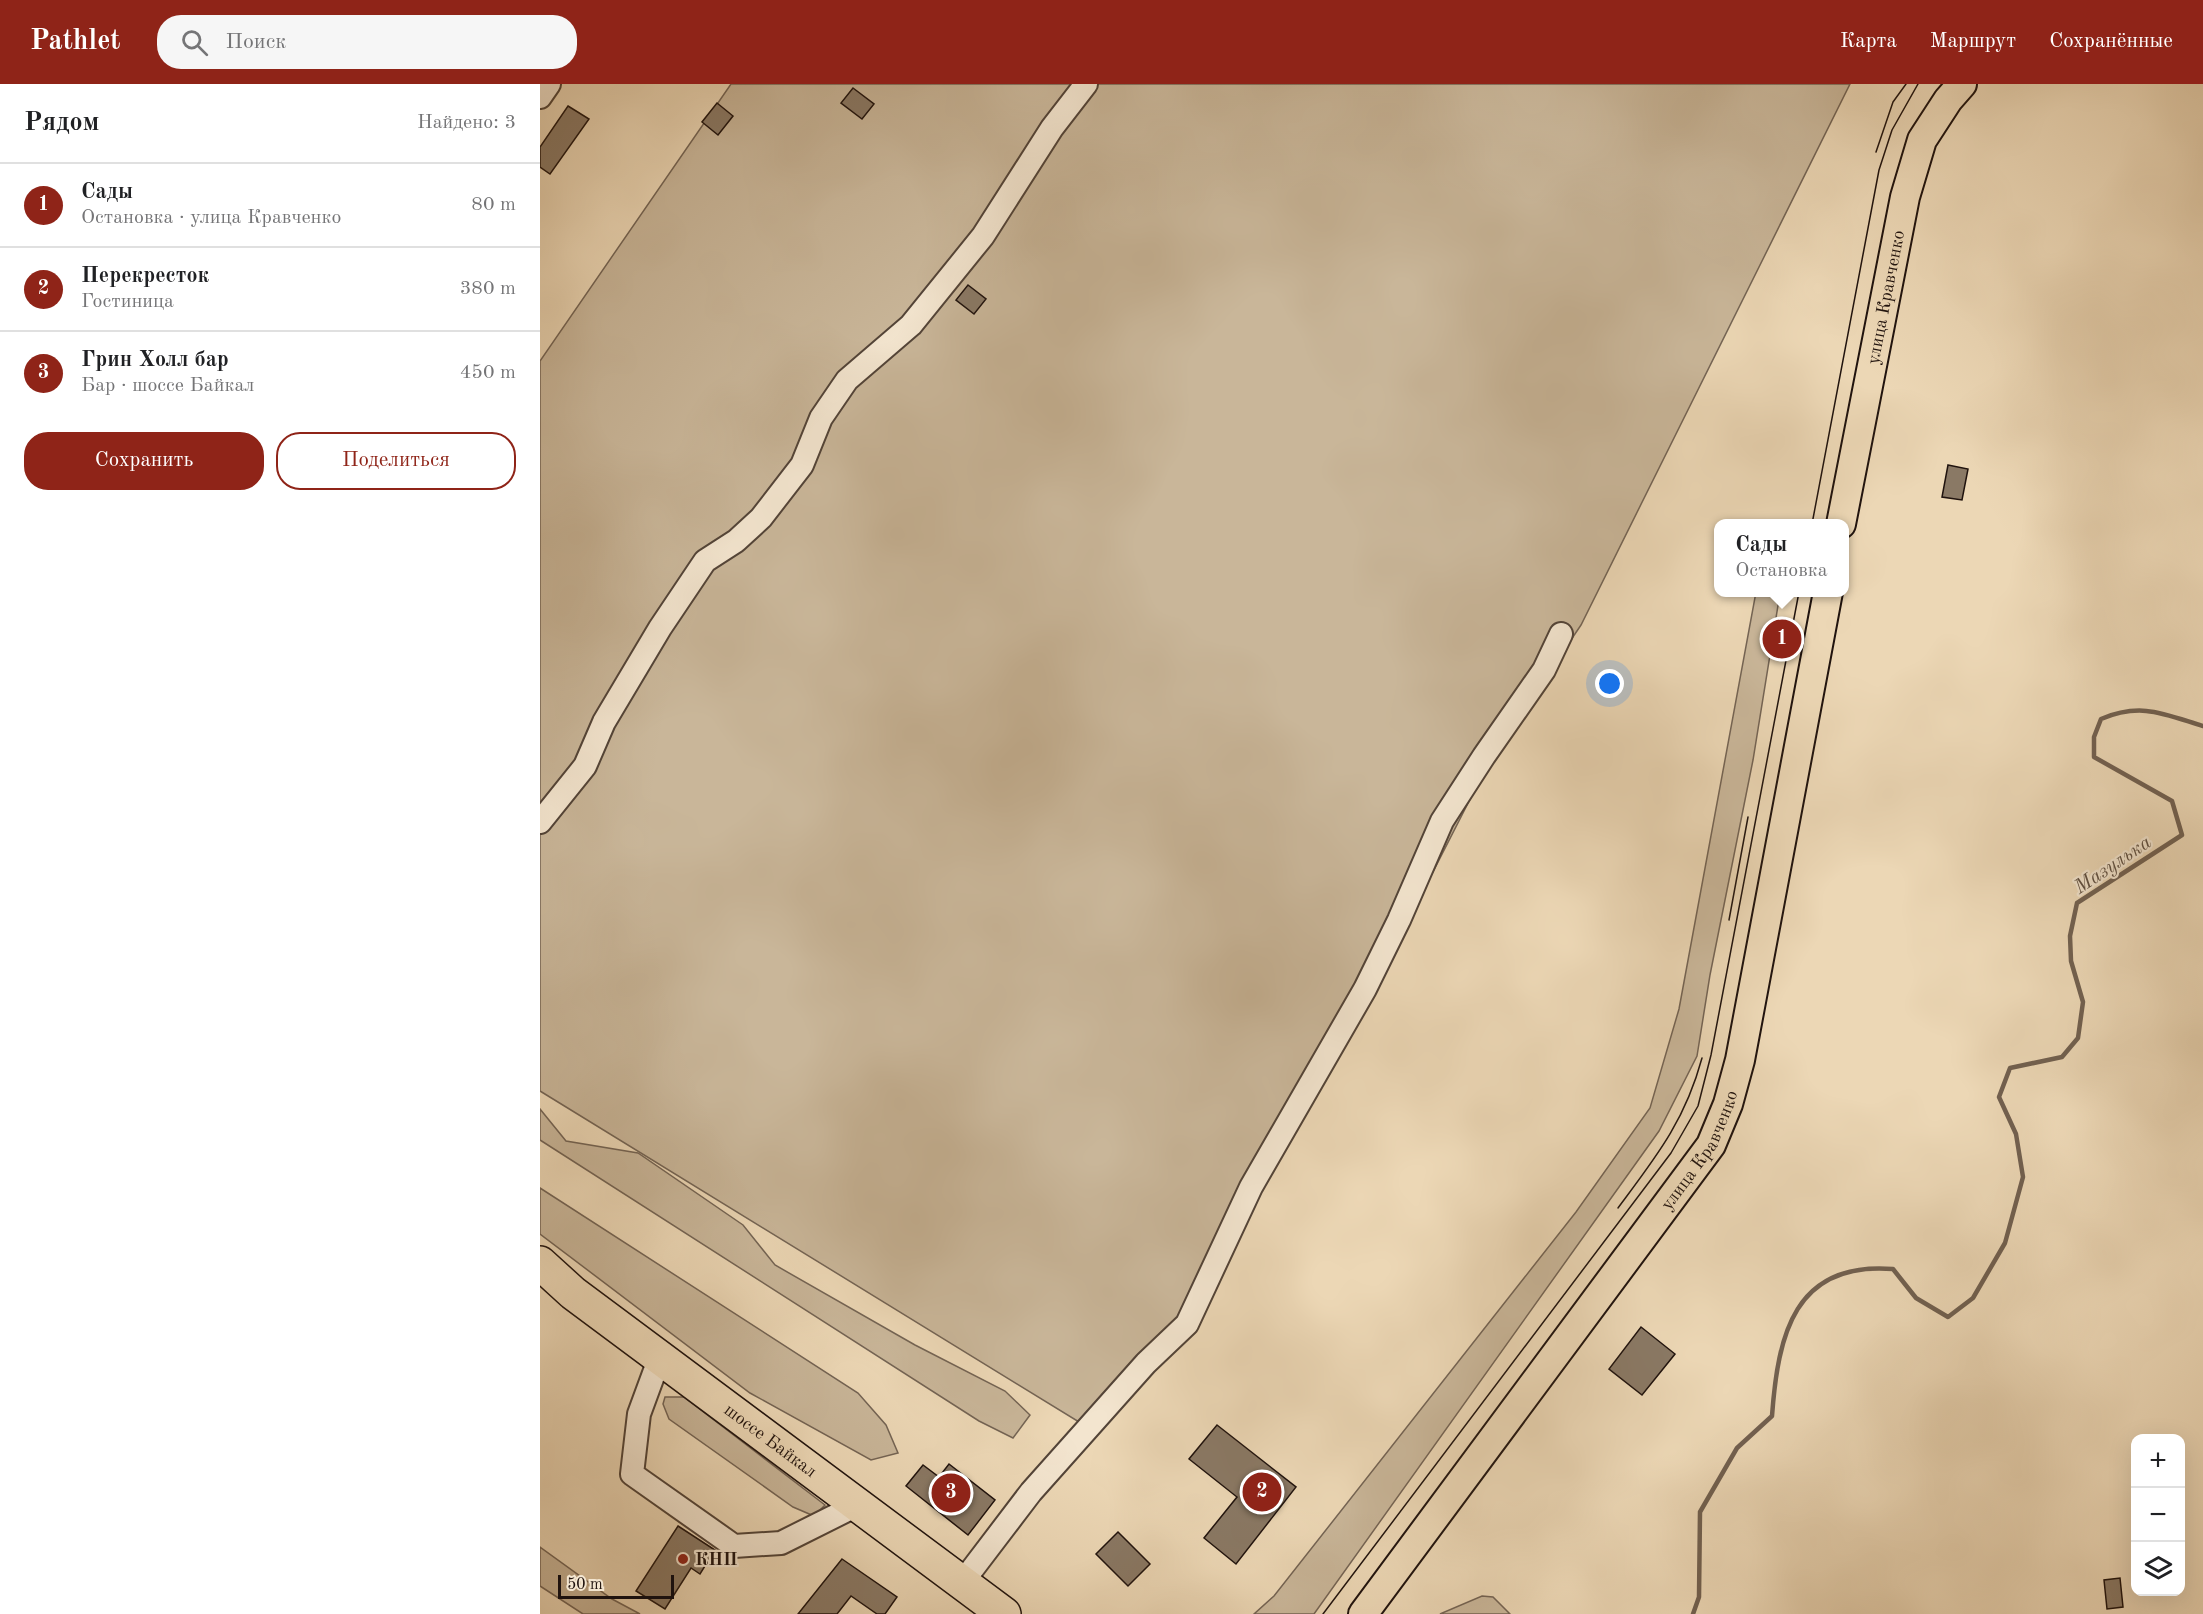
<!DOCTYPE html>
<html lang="ru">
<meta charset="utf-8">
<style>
body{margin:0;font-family:"Old Standard TT",serif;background:#f6f6f6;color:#202124}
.controls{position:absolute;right:18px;bottom:18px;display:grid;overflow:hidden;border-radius:12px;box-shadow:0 6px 24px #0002}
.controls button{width:54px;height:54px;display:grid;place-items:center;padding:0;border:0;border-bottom:2px solid #e0e0e0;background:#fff;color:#202124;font:30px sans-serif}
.scale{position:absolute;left:18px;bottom:15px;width:116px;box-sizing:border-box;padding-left:6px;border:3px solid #20130e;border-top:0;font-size:16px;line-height:21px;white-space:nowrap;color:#20130e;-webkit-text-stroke:4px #f3e5cf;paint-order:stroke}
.you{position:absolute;left:1070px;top:600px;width:21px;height:21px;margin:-15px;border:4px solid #fff;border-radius:50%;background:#1a73e8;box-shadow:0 0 0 9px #1a73e833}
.badge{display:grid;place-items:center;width:39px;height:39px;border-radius:50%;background:#8f2418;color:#fff;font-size:20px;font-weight:700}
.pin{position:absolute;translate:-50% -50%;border:3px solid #fff;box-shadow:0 2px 6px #0006}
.popup{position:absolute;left:1174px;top:435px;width:135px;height:78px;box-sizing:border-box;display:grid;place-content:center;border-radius:12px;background:#fff;filter:drop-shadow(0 2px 4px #0005);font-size:20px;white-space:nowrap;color:#757577}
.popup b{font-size:22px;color:#202124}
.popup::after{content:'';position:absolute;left:50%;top:100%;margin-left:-12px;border:12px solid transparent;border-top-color:#fff}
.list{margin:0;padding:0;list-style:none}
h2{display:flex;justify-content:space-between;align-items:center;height:78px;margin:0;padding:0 24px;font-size:26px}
h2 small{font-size:20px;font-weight:400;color:#757577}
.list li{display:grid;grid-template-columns:39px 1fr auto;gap:18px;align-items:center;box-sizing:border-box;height:84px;padding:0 24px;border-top:2px solid #e0e0e0}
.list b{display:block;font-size:22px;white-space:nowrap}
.list p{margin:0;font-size:20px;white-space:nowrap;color:#757577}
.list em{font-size:20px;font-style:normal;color:#757577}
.actions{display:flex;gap:12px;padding:18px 24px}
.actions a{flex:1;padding:14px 0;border:2px solid #8f2418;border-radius:24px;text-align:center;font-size:21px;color:#8f2418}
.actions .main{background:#8f2418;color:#fff}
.icon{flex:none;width:33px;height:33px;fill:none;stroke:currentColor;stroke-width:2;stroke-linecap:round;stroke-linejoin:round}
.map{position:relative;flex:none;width:1663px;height:1530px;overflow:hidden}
header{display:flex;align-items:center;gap:36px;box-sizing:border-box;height:84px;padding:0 30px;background:#8f2418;color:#fff}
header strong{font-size:28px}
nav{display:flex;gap:33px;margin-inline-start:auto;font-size:21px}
.search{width:420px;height:54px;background:#f6f6f6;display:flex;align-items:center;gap:15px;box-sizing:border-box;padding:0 21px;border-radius:24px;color:#757577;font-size:22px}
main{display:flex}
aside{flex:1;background:#fff}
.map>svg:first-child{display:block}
</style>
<header>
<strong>Pathlet</strong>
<div class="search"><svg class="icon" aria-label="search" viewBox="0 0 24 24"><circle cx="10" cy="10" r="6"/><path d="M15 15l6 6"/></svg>Поиск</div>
<nav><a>Карта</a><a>Маршрут</a><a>Сохранённые</a></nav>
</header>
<main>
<aside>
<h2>Рядом<small>Найдено: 3</small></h2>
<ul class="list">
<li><span class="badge">1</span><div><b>Сады</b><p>Остановка · улица Кравченко</p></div><em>80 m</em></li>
<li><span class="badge">2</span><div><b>Перекресток</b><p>Гостиница</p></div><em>380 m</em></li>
<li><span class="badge">3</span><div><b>Грин Холл бар</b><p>Бар · шоссе Байкал</p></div><em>450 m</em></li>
</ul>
<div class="actions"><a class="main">Сохранить</a><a>Поделиться</a></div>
</aside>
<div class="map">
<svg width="1663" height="1530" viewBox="0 0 1663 1530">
<rect width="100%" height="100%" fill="#ecd7b5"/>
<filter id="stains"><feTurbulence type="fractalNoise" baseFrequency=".00333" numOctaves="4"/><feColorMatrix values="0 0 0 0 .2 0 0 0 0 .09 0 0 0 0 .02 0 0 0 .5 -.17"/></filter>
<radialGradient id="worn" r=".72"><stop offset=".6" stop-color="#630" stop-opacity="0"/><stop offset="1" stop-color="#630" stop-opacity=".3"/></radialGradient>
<g fill="#c9b699" stroke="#746454" stroke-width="1.5">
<polygon points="191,0 1310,0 1041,541 951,674 817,937 647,1230 539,1338 0,1007 0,277"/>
<polygon points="1216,508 1240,509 1213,676 1170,891 1157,972 1119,1047 774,1530 714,1530 734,1512 1036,1128 1110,1024 1139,925"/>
<polygon points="0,1025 26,1057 98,1069 203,1141 235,1181 375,1261 465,1307 490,1331 473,1354 439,1337 0,1056"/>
<polygon points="0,1104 318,1309 346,1341 358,1369 331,1376 210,1309 0,1150"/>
<polygon points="125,1313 144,1313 285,1421 274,1432 253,1423 129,1335 123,1320"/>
<polygon points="0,1463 72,1515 100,1530 43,1530 0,1502"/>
<polygon points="942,1512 953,1513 970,1530 900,1530"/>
</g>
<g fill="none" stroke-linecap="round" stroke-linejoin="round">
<path stroke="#716050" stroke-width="4.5" d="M1153,1530L1159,1513L1160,1428L1197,1364L1232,1332C1238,1251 1254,1177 1353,1185L1376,1214L1408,1233L1433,1214L1465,1159L1483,1093L1476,1050L1459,1013L1470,984L1522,973L1538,954L1543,918L1531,877L1530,852L1537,819L1642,751L1632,717L1554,673V653L1561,635C1601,618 1624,630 1663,642"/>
</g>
<g fill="#8a7965" stroke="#20130e" stroke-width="1.5">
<polygon points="313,4 334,20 322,35 301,19"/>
<polygon points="177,19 193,32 178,51 162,38"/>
<polygon points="28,22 49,35 10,90 0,83 0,63"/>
<polygon points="428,201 446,215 434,230 416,216"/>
<polygon points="1408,381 1428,385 1422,416 1402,413"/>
<polygon points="1101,1243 1135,1270 1102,1311 1069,1285"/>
<polygon points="677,1341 756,1403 696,1480 664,1454 697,1413 649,1375"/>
<polygon points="409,1380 455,1416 428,1451 366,1402 383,1381 399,1393"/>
<polygon points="138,1442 175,1466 160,1490 151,1484 125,1525 96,1507"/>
<polygon points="578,1448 610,1480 588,1502 556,1470"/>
<polygon points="302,1475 357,1513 345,1530 337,1530 311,1512 297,1530 258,1530"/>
<polygon points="1580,1494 1583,1523 1567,1525 1564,1496"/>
</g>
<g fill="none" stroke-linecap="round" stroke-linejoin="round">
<defs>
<g id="minor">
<polyline points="0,13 9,0"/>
<polyline points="0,738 45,682 64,638 120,544 165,477 196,457 221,434 262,381 281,334 307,296 371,241 443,152 512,44 546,0"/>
<polyline points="120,1273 99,1330 92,1390 194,1462 241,1459 317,1421"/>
<polyline points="421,1500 491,1408 606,1279 647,1240 711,1103 825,905 859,836 902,737 944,672 1004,586 1021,550"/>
</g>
<g id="major">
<path id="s1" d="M1301,440L1365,113L1382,56L1408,16L1422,0"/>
<path id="s2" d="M823,1530L1171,1061L1188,1020L1200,976L1288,508"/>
</g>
<g id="highway">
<path id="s3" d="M0,1179L33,1209L464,1530"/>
</g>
</defs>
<use href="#minor" stroke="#534438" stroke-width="26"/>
<use href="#major" stroke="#20130e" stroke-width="32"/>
<use href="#highway" stroke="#20130e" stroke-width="36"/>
<use href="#minor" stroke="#f3e5cf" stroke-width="22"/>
<use href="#major" stroke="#ecd7b5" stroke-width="28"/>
<use href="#highway" stroke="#ecd7b5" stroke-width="33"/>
<g stroke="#20130e" stroke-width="1.5">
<polyline points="1336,68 1353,18 1366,0"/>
<polyline points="1272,440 1339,86 1352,46 1378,0"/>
<polyline points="1189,836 1208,733"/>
<path d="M1078,1124C1116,1073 1145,1037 1162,974"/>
<polyline points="783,1530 1131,1069 1158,1022 1171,971 1259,508"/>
</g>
</g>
<circle fill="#8f2418" stroke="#f3e5cf" stroke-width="2" cx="143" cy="1475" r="6"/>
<g text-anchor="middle" stroke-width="4.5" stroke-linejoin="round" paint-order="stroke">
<g font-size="18" fill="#20130e" stroke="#f3e5cf">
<text dy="6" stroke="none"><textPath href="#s1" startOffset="231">улица Кравченко</textPath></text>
<text dy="6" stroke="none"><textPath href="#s2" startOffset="574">улица Кравченко</textPath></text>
<text dy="6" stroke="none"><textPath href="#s3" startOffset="291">шоссе Байкал</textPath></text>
</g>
<g font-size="18" font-weight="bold" fill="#20130e" stroke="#f3e5cf" text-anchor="start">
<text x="155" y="1481">КНП</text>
</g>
<g font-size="20" font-style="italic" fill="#5d4d3f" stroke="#f3e5cf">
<text transform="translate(1572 780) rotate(-34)" y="7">Мазулька</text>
</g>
</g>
<rect width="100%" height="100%" filter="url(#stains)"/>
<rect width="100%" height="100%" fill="url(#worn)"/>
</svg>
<div class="controls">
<button>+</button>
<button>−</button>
<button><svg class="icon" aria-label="layers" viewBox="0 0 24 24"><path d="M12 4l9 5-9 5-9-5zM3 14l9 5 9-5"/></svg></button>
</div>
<div class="scale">50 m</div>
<div class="you"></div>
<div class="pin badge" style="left:1242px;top:555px">1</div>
<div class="popup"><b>Сады</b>Остановка</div>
<div class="pin badge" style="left:722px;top:1408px">2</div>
<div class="pin badge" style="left:411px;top:1409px">3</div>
</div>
</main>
